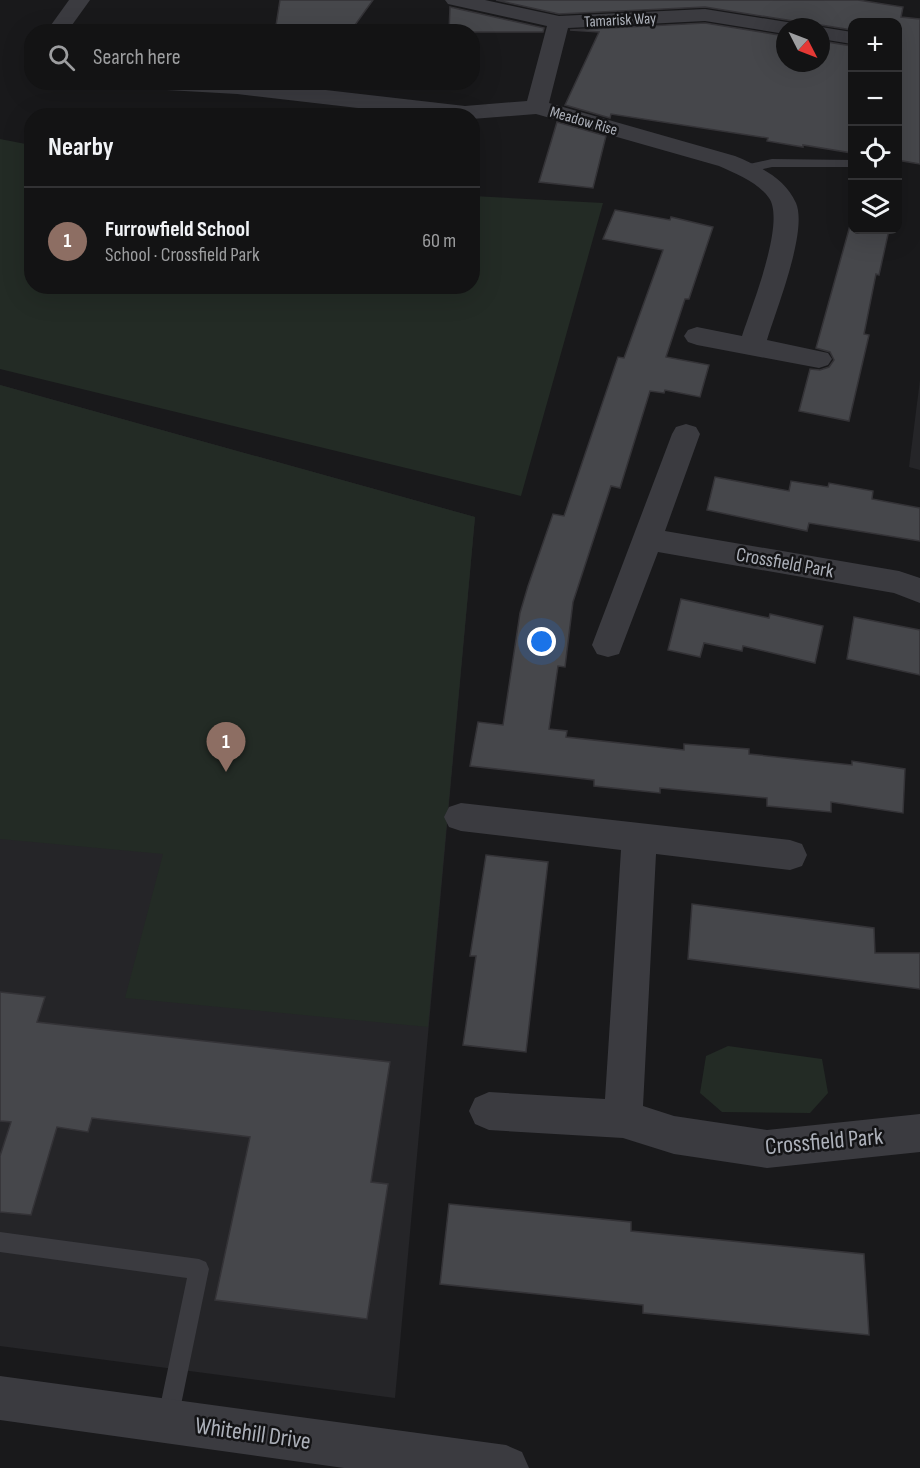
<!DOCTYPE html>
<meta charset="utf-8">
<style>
body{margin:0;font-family:"Sofia Sans Condensed",sans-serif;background:#202022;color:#f1f3f6}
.controls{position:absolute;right:18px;top:18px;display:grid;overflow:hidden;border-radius:12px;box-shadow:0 6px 24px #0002}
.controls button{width:54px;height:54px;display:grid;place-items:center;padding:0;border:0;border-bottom:2px solid #323234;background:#131314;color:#f1f3f6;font:30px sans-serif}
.compass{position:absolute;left:776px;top:18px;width:54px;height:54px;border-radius:50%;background:#131314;box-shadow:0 6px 24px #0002;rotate:132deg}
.you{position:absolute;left:542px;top:642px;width:21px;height:21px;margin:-15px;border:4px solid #fff;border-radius:50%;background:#1a73e8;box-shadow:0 0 0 9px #1a73e833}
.badge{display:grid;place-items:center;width:39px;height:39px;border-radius:50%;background:#e8b345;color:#fff;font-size:20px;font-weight:700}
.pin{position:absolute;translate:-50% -50px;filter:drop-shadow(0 2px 3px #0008)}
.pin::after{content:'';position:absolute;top:32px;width:21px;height:18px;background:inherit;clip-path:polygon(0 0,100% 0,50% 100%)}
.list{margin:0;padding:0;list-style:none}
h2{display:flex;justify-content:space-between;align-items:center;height:78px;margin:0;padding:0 24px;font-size:26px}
h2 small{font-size:20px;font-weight:400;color:#9d9ea0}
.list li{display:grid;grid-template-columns:39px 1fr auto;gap:18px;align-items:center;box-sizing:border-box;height:108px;padding:0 24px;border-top:2px solid #323234}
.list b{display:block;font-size:22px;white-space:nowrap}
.list p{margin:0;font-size:20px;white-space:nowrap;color:#9d9ea0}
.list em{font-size:20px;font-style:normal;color:#9d9ea0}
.icon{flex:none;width:33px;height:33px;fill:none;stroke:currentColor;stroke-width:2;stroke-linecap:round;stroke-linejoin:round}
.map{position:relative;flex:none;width:920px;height:1468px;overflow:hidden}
.search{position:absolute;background:#131314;box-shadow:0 6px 24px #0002;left:24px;top:24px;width:456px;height:66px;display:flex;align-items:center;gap:15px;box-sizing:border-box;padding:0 21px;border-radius:24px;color:#9d9ea0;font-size:22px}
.panel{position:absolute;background:#131314;box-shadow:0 6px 24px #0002;left:24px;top:108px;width:456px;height:186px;border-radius:24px}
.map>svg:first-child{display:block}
</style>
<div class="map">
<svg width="920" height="1468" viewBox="0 0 920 1468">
<rect width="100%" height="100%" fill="#19191b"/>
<g fill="#252528">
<polygon points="920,380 920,470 909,467"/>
<polygon points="0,385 475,517 395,1398 0,1346"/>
</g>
<g fill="#232b25">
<polygon points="0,139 31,145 32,286 472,286 473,196 603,203 521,496 0,369"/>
<polygon points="0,385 475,517 428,1027 125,998 163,854 0,839"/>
<polygon points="728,1046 822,1059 828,1093 810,1113 722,1112 700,1093 706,1056"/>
</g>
<g fill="#46474b" stroke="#343337" stroke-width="1.5">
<polygon points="280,0 373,0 350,32 275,32"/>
<polygon points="496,0 858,0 903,7 901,17 920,19 920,164 897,160 897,22 852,22 852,30 821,25 817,27 797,27 793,21 705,7 559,14"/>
<polygon points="450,7 544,28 543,32 449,32"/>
<polygon points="705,23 785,36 785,63 821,63 821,41 852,46 852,153 803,145 803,147 767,141 768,138 611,114 610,118 565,105 599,32 570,30"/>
<polygon points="557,122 606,136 593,188 539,182"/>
<polygon points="615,210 670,220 671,217 713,227 689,299 685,299 666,357 709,365 700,397 665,390 664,393 650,391 620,488 611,486 573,602 565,667 558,666 549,729 567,731 566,737 684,750 684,744 749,749 749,754 852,765 852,761 905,769 903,813 831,802 831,812 767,806 767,798 660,788 660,793 594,786 594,780 470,766 478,722 503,725 520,613 528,586 553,514 564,516 618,357 624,358 663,250 603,239"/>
<polygon points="851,222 852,230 889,230 879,275 876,274 864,334 869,335 849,421 799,411 810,369 820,370 829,367 834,360 830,352 816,348"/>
<polygon points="715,477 789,491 791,481 828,487 829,483 873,491 872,499 920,508 920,541 809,523 807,531 707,510"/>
<polygon points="681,599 769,618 770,614 823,626 815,663 743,646 742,651 704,643 700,657 668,650"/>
<polygon points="854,617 920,630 920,675 847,659"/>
<polygon points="486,855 548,862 526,1052 463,1045 476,956 470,956"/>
<polygon points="692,904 874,928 875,953 920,953 920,989 688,959"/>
<polygon points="0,992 45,997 37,1022 390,1062 371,1182 388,1184 367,1319 215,1300 250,1137 92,1118 88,1132 57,1127 31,1215 0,1212 0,1156 11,1122 0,1121"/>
<polygon points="449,1204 631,1222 631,1231 864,1254 869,1335 643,1313 643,1305 440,1284"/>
</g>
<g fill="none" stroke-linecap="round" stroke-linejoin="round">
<g fill="#3b3b40" fill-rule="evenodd">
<polygon points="772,159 852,160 852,167 772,167 744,173 738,169 740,166"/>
<polygon points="0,1232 199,1259 206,1262 209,1269 176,1429 168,1432 160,1429 157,1421 187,1278 0,1252"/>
</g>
<g fill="#3b3b40" fill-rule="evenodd">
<polygon points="69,0 90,0 67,32 46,32"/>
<path d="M445,0H485L559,16L705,9L793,23L795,27H785V34L705,21L568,28L549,103L735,156C759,166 785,178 796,203C808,231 776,310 767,340L828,353L832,359L828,365L819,368L697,345L688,342L684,336L688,330L697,327L742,336C751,308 786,222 769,198C758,182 736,174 719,166L536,114L472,119V116H427L237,94L149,89L141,87L138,82H256L465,106L527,101L547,26L448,4Z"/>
<polygon points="819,27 821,27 852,32 852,44 821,39"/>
<polygon points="686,424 696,427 700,434 665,531 899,571 920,578 920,603 894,593 658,552 619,654 608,657 597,654 592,645 672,434 676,427"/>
<polygon points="461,803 790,840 802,844 807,855 802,866 790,870 656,854 643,1106 674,1116 767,1130 920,1114 920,1152 767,1168 674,1154 623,1138 489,1130 475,1124 469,1111 475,1098 489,1092 605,1099 621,850 461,831 449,827 444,817 449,807"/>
</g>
<polygon fill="#3b3b40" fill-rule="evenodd" points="0,1376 506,1445 522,1452 529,1468 344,1468 0,1420"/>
</g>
<g text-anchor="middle" stroke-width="5" stroke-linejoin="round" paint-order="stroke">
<g font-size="16" fill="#adb1ba" stroke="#141416">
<text transform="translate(620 19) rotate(-3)" y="6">Tamarisk Way</text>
<text transform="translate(584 120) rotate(16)" y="6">Meadow Rise</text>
</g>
<g font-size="20" fill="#adb1ba" stroke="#141416">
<text transform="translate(785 562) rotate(10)" y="7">Crossfield Park</text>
</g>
<g font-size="24" fill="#adb1ba" stroke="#141416">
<text transform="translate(824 1141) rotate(-5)" y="8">Crossfield Park</text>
<text transform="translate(253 1433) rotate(8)" y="8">Whitehill Drive</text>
</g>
</g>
</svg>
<div class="controls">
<button>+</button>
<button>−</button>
<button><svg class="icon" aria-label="locate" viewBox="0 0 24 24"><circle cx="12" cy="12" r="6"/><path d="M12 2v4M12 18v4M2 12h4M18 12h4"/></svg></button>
<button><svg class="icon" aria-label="layers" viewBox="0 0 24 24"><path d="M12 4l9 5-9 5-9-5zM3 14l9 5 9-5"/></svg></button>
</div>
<svg class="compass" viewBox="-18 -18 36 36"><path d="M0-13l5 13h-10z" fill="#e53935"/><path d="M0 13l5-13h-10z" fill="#9d9ea0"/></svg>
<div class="you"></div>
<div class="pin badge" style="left:226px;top:772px;background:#8d6e63">1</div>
<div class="search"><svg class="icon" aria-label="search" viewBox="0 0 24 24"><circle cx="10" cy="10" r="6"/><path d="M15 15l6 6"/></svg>Search here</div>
<section class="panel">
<h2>Nearby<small></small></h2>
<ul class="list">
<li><span class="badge" style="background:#8d6e63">1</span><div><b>Furrowfield School</b><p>School · Crossfield Park</p></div><em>60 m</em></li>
</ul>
</section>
</div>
